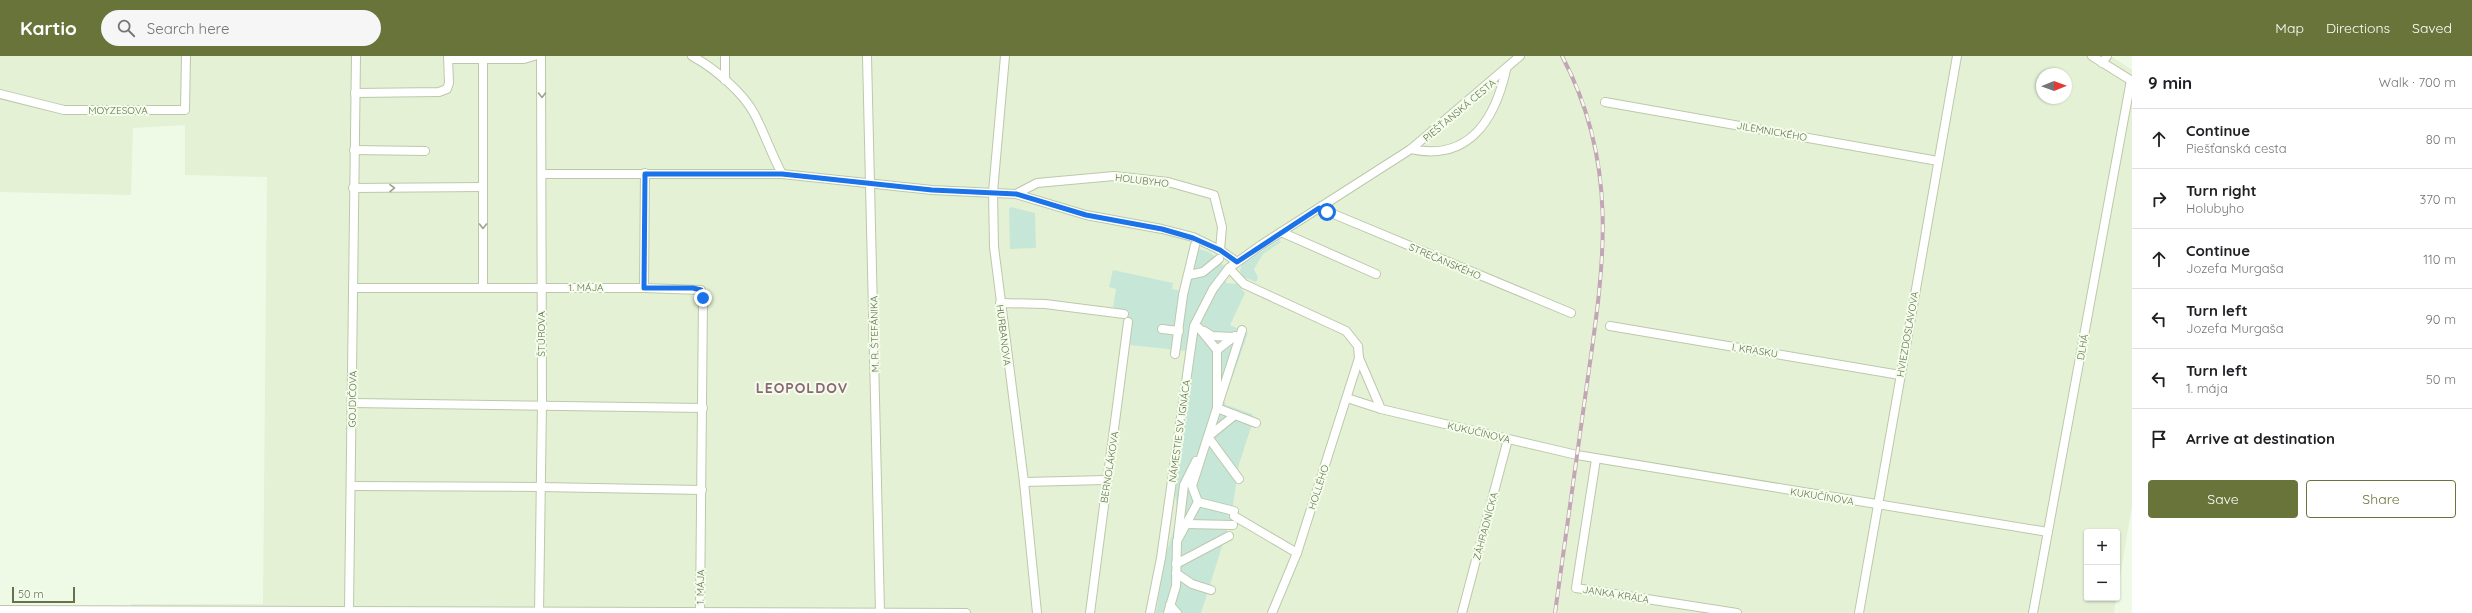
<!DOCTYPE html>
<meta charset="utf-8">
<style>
body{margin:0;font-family:Quicksand,sans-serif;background:#f6f6f6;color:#202124}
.controls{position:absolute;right:12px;bottom:12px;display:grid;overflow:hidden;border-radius:4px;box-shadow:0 1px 3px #0004}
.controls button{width:36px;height:36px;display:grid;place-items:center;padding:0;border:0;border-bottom:1px solid #e0e0e0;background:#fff;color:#202124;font:20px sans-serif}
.compass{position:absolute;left:2036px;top:12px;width:36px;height:36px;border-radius:50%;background:#fff;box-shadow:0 1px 3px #0004;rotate:89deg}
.scale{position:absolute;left:12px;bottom:10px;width:63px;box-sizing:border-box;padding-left:4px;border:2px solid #66714d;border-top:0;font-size:11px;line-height:14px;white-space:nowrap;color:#66714d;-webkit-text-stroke:3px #f4fdec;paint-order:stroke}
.stop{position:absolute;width:12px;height:12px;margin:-9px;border:3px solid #1a73e8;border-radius:50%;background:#fff}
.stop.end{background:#1a73e8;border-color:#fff;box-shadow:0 1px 4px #0008}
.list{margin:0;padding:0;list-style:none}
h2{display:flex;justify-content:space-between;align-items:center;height:52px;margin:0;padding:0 16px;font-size:17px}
h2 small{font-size:13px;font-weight:400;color:#757577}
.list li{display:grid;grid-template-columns:26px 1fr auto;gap:12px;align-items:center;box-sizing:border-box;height:60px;padding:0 16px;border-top:1px solid #e0e0e0}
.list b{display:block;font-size:15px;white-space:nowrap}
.list p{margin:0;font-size:13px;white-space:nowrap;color:#757577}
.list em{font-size:13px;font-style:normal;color:#757577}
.actions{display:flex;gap:8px;padding:12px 16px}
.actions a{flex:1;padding:9px 0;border:1px solid #69743a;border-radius:4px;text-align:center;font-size:14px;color:#69743a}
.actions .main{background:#69743a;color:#fff}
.icon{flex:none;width:22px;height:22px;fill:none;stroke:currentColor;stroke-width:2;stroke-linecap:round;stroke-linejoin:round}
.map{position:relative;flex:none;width:2132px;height:557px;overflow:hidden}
header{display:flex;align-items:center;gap:24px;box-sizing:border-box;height:56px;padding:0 20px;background:#69743a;color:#fff}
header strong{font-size:19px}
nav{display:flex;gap:22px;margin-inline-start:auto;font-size:14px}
.search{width:280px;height:36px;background:#f6f6f6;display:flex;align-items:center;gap:10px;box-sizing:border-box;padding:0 14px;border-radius:22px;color:#757577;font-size:15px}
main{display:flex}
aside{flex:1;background:#fff}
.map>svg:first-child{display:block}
</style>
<header>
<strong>Kartio</strong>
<div class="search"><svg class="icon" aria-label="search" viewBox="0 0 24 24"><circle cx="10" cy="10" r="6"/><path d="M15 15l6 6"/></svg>Search here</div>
<nav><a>Map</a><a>Directions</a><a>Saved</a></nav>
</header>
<main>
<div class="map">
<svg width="2132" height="557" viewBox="0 0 2132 557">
<rect width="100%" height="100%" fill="#effae6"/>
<path fill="#e4f1d5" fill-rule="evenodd" d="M0,0H2111L2132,14V450L2117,538V476H2087V542H2116L2114,557H131V548H263L267,121L185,119V69L133,72L131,139L0,136ZM2042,18H2066V42H2042Z"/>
<g fill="#c6e7d8">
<polygon points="1011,151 1035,157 1036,192 1010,193 1009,153"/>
<polygon points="1280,184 1281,186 1263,198 1254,213 1258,222 1256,226 1243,221 1240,215 1242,208"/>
<path d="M1191,190L1211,197L1224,210L1226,227L1237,228L1245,237L1230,269L1248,277L1224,345L1226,349L1252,358L1254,362L1239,408L1231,462L1201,557H1156C1159,540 1160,522 1164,505C1170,481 1181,465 1175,439L1195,296L1131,289L1128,286C1131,265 1135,259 1113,251L1116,233L1109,231L1113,214L1173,227L1172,233L1181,235Z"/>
</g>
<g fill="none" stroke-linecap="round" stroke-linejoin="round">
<defs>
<g id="minor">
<path d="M692,0C714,12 743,36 755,59C765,79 772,99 782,118"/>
<polyline points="867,0 880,556"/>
<polyline points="1005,0 993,136 994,191 1024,426 1037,557"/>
<polyline points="2092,0 2132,25"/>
<polyline points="449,3 524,3 534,0"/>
<polyline points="483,3 483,231"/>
<polyline points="2102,7 2107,0"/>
<polyline points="725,24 725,0"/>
<polyline points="355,37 439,36 447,33 449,27 448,0"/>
<polyline points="0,38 64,54 185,54 186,0"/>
<polyline points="1605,46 1938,105"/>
<path d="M1411,93C1469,106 1495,63 1506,14"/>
<polyline points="354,94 425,95"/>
<polyline points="542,118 782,118 932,134 1016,138 1086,159 1162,173 1193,181 1220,194 1237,206"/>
<polyline points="353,132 483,131"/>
<polyline points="1016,138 1037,127 1114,120 1168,126 1214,139 1222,171 1220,194"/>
<polyline points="1319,152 1571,257"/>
<polyline points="1281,176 1376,218"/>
<polyline points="1229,212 1244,228 1346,275 1358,290 1359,302 1381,353"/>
<polyline points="1189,219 1203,216 1219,203"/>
<polyline points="353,232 644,232 701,234 703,242 700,556"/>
<polyline points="644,232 645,117"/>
<polyline points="1000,247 1045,248 1124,258"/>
<polyline points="1610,270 1900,319"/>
<polyline points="1199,272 1217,294 1217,352 1256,367"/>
<polyline points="1162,273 1179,275"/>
<polyline points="1204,275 1212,280 1234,281"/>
<polyline points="1217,294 1235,280"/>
<polyline points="1175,298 1183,239 1195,189"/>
<polyline points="1347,342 1381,353 1577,399 2048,476"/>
<polyline points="352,347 703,352"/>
<polyline points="1209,380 1235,359"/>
<polyline points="1208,381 1239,423"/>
<polyline points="1596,403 1576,532 1737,557"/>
<polyline points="1024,426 1106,424"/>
<polyline points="351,430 541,431 702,434"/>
<polyline points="1198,446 1234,455"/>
<polyline points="1234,460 1297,497"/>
<polyline points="1187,468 1233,469"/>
<polyline points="1178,480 1184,429 1196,405"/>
<polyline points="1176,508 1229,480"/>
<polyline points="1176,517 1192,528 1211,534"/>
<polyline points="1170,549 1177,557"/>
<polyline points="0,554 966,557"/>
<polyline points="349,554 356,0"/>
<polyline points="539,557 542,348 541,0"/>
<polyline points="1090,557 1128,266"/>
<polyline points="1150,557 1161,502 1194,270 1213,233 1229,212 1261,189 1411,93 1520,0"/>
<polyline points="1168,557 1176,530 1177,485 1198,446 1192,430 1242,274"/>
<polyline points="1272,557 1297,497 1359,302"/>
<polyline points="1462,557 1508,383"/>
<polyline points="1859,557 1957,0"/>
<polyline points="2033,557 2131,24"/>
</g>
</defs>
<use href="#minor" stroke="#bdc8ab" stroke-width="10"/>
<use href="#minor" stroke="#fff" stroke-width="8"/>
<defs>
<path id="rail" d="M1555,557C1565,485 1575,414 1585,342C1602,220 1623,115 1562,0"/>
</defs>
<use href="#rail" stroke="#c3a6b5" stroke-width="4"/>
<use href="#rail" stroke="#f4fdec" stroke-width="2.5" stroke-dasharray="8" stroke-linecap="butt"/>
</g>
<defs><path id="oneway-chevron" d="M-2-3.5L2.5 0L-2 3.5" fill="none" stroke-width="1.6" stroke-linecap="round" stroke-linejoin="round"/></defs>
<g stroke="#9ca38b">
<use href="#oneway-chevron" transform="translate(542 39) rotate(89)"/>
<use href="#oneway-chevron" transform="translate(392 132) rotate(-1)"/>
<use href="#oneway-chevron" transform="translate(483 170) rotate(90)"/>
</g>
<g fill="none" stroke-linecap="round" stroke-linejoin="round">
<polyline stroke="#1a73e8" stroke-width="5" points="703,242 701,234 693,232 644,232 645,118 782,118 932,134 1016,138 1086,159 1162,173 1193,182 1220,194 1237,206 1319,152 1327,156"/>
</g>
<g text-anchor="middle" stroke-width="4" stroke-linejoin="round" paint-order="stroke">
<g font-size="10" fill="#66714d" stroke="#f4fdec">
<text x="118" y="58">MOYZESOVA</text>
<text transform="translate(1459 54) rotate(-40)" y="4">PIEŠŤANSKÁ CESTA</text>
<text transform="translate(1772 75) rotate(10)" y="4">JILEMNICKÉHO</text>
<text transform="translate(1142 124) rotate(7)" y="4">HOLUBYHO</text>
<text transform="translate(1445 205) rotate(23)" y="4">STREČANSKÉHO</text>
<text x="586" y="235">1. MÁJA</text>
<text transform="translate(541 278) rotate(-90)" y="4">ŠTÚROVA</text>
<text transform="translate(874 278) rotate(-91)" y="4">M. R. ŠTEFÁNIKA</text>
<text transform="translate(1907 278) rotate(-80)" y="4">HVIEZDOSLAVOVA</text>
<text transform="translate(1004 279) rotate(83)" y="4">HURBANOVA</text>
<text transform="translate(2082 291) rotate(-80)" y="4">DLHÁ</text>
<text transform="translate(1755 294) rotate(9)" y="4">I. KRASKU</text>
<text transform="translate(352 343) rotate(-89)" y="4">GOJDIČOVA</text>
<text transform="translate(1179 375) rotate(-82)" y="4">NÁMESTIE SV. IGNÁCA</text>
<text transform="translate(1479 376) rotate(13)" y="4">KUKUČÍNOVA</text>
<text transform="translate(1109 411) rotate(-81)" y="4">BERNOLÁKOVA</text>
<text transform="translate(1318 431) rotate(-72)" y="4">HOLLÉHO</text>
<text transform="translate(1822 440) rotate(9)" y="4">KUKUČÍNOVA</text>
<text transform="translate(1485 470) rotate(-75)" y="4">ZÁHRADNÍCKA</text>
<text transform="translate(700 531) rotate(-89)" y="4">1. MÁJA</text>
<text transform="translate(1616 538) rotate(9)" y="4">JANKA KRÁĽA</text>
</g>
<g font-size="14" font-weight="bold" letter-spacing="1" fill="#8d6575" stroke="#f4fdec">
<text x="802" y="337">LEOPOLDOV</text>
</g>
</g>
</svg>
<div class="controls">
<button>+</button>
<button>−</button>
</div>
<svg class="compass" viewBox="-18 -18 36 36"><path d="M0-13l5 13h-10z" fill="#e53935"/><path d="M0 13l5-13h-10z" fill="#757577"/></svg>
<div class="scale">50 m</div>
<div class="stop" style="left:1327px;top:156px"></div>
<div class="stop end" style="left:703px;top:242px"></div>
</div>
<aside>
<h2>9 min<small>Walk · 700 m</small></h2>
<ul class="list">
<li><svg class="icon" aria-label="ahead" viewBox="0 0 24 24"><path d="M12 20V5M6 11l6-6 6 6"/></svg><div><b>Continue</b><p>Piešťanská cesta</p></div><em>80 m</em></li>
<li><svg class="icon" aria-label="right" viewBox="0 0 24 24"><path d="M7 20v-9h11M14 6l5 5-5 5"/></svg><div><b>Turn right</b><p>Holubyho</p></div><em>370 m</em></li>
<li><svg class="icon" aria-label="ahead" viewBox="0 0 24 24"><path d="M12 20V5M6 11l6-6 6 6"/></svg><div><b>Continue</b><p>Jozefa Murgaša</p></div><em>110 m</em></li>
<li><svg class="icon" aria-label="left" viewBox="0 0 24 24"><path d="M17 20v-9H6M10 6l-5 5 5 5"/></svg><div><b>Turn left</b><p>Jozefa Murgaša</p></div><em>90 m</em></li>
<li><svg class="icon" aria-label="left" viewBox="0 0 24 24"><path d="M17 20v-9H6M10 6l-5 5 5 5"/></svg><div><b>Turn left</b><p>1. mája</p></div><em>50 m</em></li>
<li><svg class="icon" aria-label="arrive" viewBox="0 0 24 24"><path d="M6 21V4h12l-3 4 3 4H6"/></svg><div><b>Arrive at destination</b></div></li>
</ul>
<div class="actions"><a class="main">Save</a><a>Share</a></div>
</aside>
</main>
